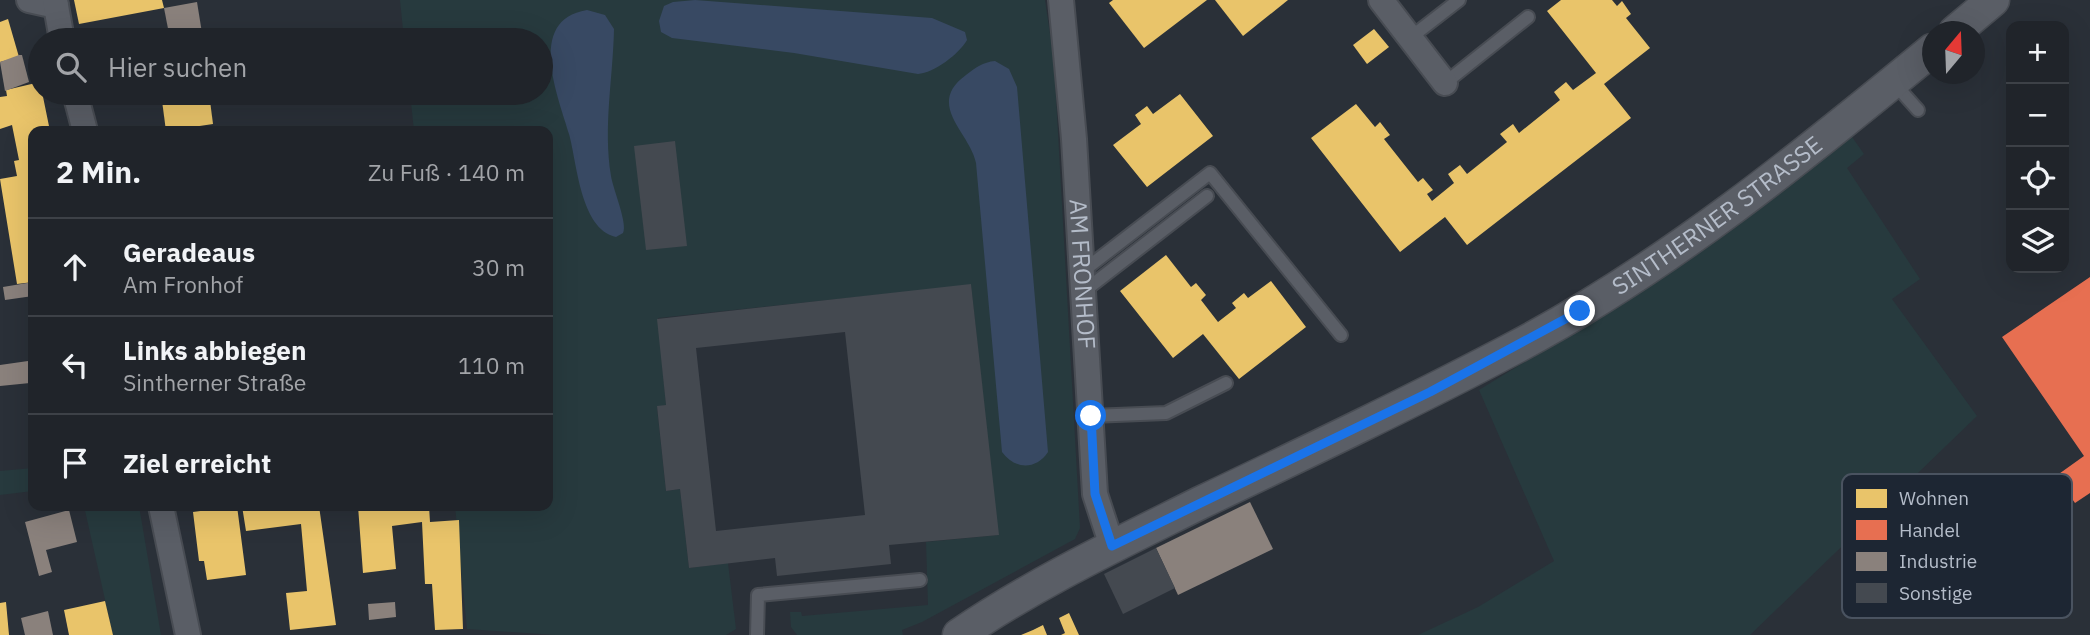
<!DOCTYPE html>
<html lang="de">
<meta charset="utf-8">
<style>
body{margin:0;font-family:"IBM Plex Sans",sans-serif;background:#282c32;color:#f1f3f6}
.controls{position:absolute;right:21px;top:21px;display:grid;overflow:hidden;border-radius:14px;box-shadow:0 7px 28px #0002}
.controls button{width:63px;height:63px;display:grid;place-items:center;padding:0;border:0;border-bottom:2px solid #3d4147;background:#20242a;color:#f1f3f6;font:35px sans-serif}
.compass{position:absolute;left:1922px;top:21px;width:63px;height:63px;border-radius:50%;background:#20242a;box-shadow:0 7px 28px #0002;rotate:19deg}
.stop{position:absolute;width:21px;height:21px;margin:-16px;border:5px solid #1a73e8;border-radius:50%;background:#fff}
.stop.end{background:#1a73e8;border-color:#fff;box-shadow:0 2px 7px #0008}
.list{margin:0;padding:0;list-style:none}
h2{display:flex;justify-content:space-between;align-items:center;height:91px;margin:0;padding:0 28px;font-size:30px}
h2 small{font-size:23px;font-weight:400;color:#a2a4a8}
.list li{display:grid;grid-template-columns:46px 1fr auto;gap:21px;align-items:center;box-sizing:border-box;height:98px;padding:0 28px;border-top:2px solid #3d4147}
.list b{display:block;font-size:26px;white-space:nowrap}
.list p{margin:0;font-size:23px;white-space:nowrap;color:#a2a4a8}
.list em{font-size:23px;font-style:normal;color:#a2a4a8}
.icon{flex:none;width:38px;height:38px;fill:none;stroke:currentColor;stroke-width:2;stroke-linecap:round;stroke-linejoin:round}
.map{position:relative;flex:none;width:2090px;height:635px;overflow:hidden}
.search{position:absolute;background:#20242a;box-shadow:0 7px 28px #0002;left:28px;top:28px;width:525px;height:77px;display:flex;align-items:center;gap:18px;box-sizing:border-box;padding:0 24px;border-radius:38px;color:#a2a4a8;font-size:26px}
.panel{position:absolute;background:#20242a;box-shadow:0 7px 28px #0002;left:28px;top:126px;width:525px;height:385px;border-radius:14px}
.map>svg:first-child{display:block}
</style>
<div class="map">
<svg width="2090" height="635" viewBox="0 0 2090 635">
<rect width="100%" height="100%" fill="#2a3038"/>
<g fill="#273a3e">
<polygon points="400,0 1045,0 1054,61 1080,528 1075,539 922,622 902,630 903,635 797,635 791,627 790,612 801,612 802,616 928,605 926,542 998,535 971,285 658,318 666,405 657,407 666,491 680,489 689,568 728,563 736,629 726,635 555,635 467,629 455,506 548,506 548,131 414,131 410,93 541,93 541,40 404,40"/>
<polygon points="1850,134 1864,154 1847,168 1920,279 1892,299 1977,416 1750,635 1418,635 1478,607 1554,561 1479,390 1653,283"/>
<polygon points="33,468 33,491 0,495 0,471"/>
<polygon points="84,506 139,506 161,635 113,635"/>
</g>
<g fill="#384963">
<path d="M695,0L932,18L965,32L967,40C959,54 934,73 918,74L794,53L672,38L661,32L659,21L664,6L673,2Z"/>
<path d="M587,10L605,15L614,29C613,79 603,126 611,176C613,189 628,224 623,233L616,237C580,229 577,162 569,134C559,98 525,20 587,10Z"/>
<path d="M995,61L1009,69L1017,87L1048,452C1036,470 1015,470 1002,452L976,163C970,132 925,105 966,75C975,68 983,62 995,61Z"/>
</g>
<g fill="#e9c46a">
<polygon points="74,0 162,0 164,8 79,24"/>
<polygon points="1113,0 1207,0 1144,48 1109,3"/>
<polygon points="1215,0 1288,0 1243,36"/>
<polygon points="1561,0 1612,0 1617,6 1622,1 1631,14 1626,18 1650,48 1604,84 1631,118 1467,245 1445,217 1400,252 1311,138 1356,104 1375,127 1380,122 1390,135 1384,139 1418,182 1423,178 1433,190 1427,194 1432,201 1454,183 1448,174 1460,165 1467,174 1507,142 1500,134 1513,124 1519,133 1560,100 1554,92 1566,82 1573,90 1596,73 1547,11"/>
<polygon points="8,19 19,57 0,62 0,22"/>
<polygon points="1374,29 1389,47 1367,64 1353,45"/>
<polygon points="40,82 50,131 33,131 33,282 17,284 0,179 17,176 14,161 19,160 12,125 0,129 0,97 7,96 6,90"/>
<polygon points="161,93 209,93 213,124 166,131"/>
<polygon points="1180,94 1213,136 1147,187 1113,145 1141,124 1135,115 1147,106 1153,114"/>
<polygon points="1166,255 1191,287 1196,283 1206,295 1201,300 1218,322 1236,308 1232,303 1244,293 1248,298 1271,281 1306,327 1239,379 1203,334 1173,358 1120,291"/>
<polygon points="28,361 33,361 33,382 30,383"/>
<polygon points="237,506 246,575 207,580 204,561 199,561 193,512"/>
<polygon points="242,506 319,506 336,625 290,630 286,593 307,591 301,524 246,531"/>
<polygon points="358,506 429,506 430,522 459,520 463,629 435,630 432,584 425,584 422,522 392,526 396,569 363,573"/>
<polygon points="105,601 113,635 69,635 64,610"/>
<polygon points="6,602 9,635 0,635 0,603"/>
<polygon points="1069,613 1079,635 1061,635 1065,633 1059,618"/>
<polygon points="1043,625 1047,635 1021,635 1033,630"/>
</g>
<polygon fill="#e76f51" points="2090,277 2090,493 2075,503 2056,476 2084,456 2002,337"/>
<g fill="#8a817c">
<polygon points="197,2 202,33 170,39 164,8"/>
<polygon points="19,55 22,55 29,82 5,91 0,62"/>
<polygon points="33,282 33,296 5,300 3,287"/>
<polygon points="28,361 30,383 0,386 0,365"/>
<polygon points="1250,502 1273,549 1178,595 1156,548"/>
<polygon points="69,510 77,542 46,550 52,572 39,576 25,522"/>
<polygon points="395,602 396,617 369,620 368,604"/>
<polygon points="48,611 53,635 25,635 21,618"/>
</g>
<g fill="#444950" fill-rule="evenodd">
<polygon points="675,141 687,246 646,250 634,146"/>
<path d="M971,284L999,535L889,545L891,564L777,576L775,558L689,568L680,489L666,491L657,406L666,405L657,319ZM845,332L865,515L716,531L696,348Z"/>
<polygon points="1156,548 1175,588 1123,614 1104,574"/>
</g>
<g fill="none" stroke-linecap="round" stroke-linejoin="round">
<defs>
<g id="service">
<polyline points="1410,38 1459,0"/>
<polyline points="1893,82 1918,110"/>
<polyline points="1445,83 1528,17"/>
<polyline points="1083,271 1210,173 1341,335"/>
<polyline points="1083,292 1207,196"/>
<polyline points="1091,416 1166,413 1226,383"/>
<polyline points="757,635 758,595 920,580"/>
</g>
<g id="minor">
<polyline points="29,0 56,6"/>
<polyline points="55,0 62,40"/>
<path id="s1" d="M1061,0L1074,139L1095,494L1112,546"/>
<polyline points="1381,0 1445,83"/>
<polyline points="75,93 85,131"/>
<polyline points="161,506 188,635"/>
</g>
<g id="tertiary">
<polyline points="1955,32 1993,0"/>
<path id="s2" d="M959,635C1035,583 1118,544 1200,503C1307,452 1414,401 1518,346C1668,266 1802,157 1932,50"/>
</g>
</defs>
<use href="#service" stroke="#484c53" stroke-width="16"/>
<use href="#minor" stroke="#484c53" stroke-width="28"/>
<use href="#tertiary" stroke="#484c53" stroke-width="35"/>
<use href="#service" stroke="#5a5e66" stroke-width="12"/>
<use href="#minor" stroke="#5a5e66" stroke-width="24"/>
<use href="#tertiary" stroke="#5a5e66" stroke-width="32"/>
</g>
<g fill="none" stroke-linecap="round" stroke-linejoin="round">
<polyline stroke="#1a73e8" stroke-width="9" points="1091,416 1095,494 1112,546 1430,392 1580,311"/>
</g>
<g text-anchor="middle" stroke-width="7" stroke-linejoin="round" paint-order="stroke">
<g font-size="24" fill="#b4bcc9" stroke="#1d2633">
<text dy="8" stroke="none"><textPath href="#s2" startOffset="868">SINTHERNER STRASSE</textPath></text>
<text dy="8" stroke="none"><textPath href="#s1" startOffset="275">AM FRONHOF</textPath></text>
</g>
</g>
<rect x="1842" y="474" width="230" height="144" rx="10" fill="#1d2633" stroke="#4a5360" stroke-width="2"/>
<rect x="1856" y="489" width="31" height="19" fill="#e9c46a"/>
<rect x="1856" y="520" width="31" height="20" fill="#e76f51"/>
<rect x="1856" y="552" width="31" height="19" fill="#8a817c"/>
<rect x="1856" y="583" width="31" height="20" fill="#444950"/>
<g font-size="19" fill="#b4bcc9">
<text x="1899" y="505">Wohnen</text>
<text x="1899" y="537">Handel</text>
<text x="1899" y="568">Industrie</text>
<text x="1899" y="600">Sonstige</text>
</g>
</svg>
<div class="controls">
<button>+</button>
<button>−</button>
<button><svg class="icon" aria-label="locate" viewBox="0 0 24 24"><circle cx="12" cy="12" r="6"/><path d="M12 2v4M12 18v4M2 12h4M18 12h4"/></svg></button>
<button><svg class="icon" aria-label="layers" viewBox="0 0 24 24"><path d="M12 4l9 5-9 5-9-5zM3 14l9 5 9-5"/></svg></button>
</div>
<svg class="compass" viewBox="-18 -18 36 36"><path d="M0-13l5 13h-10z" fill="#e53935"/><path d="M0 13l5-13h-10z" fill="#a2a4a8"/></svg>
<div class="stop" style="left:1091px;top:416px"></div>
<div class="stop end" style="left:1580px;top:311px"></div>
<div class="search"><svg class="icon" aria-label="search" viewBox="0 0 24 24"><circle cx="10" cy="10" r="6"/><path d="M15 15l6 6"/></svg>Hier suchen</div>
<section class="panel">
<h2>2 Min.<small>Zu Fuß · 140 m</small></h2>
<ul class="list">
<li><svg class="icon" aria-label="ahead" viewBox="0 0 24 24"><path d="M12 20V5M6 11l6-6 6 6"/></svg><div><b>Geradeaus</b><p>Am Fronhof</p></div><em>30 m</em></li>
<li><svg class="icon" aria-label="left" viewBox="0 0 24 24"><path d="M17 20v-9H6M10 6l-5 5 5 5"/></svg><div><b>Links abbiegen</b><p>Sintherner Straße</p></div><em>110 m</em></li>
<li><svg class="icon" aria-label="arrive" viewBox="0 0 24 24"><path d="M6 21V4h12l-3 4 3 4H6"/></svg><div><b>Ziel erreicht</b></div></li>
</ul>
</section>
</div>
